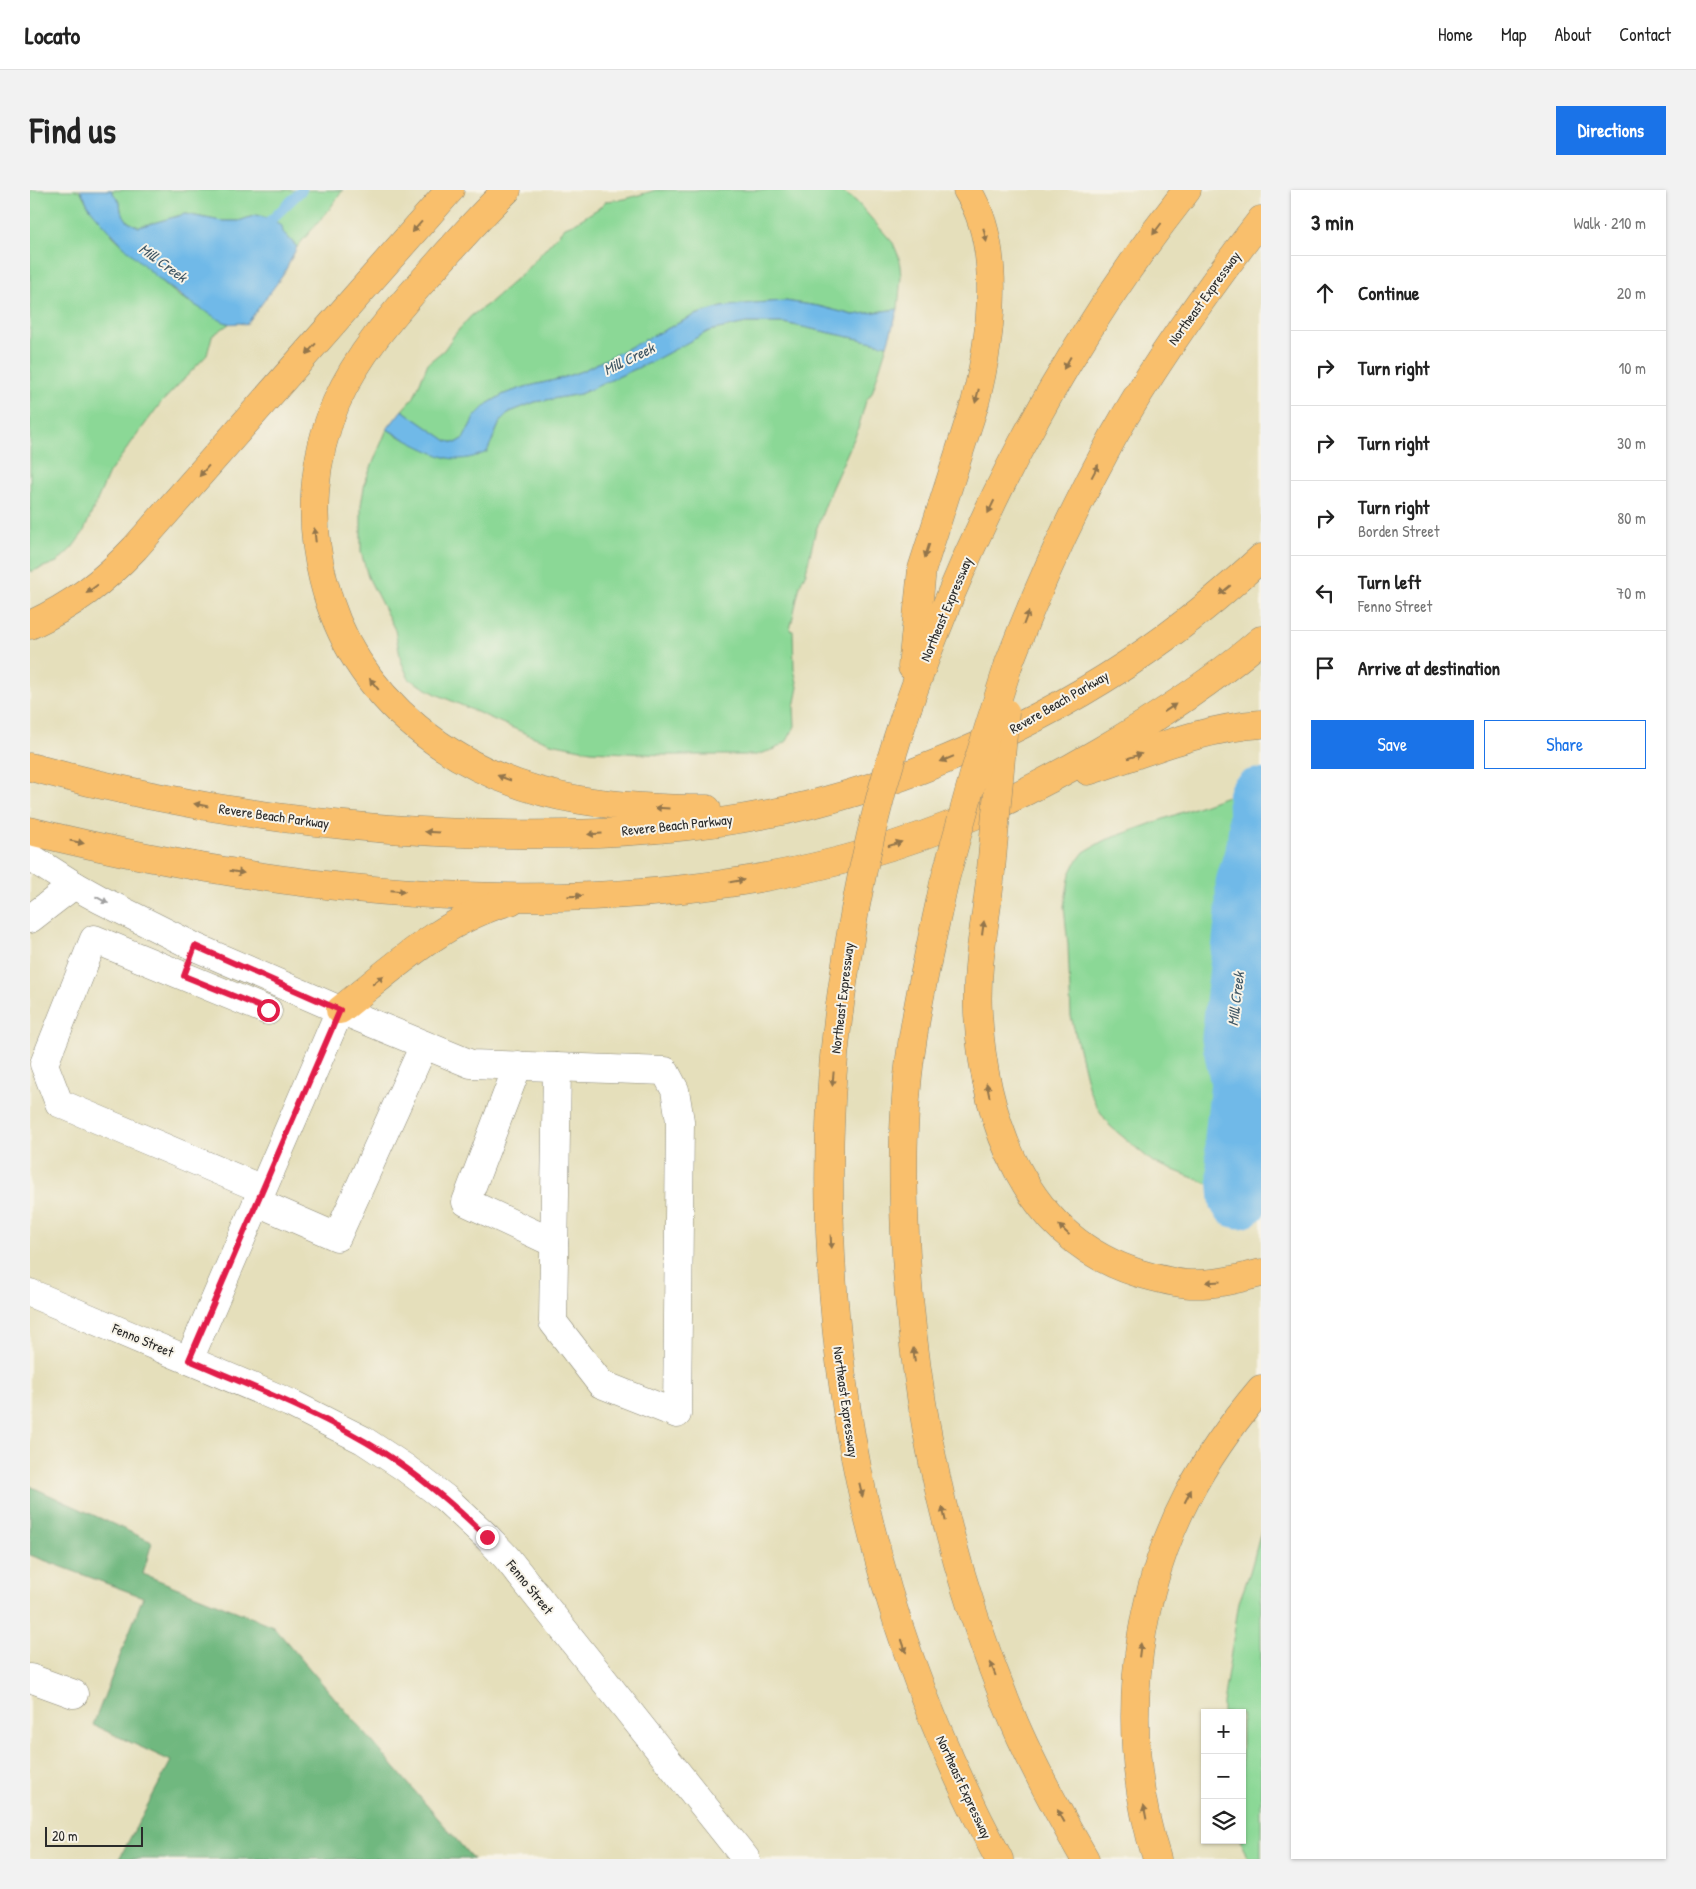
<!DOCTYPE html>
<meta charset="utf-8">
<style>
body{margin:0;font-family:"Patrick Hand",sans-serif;background:#f2f2f2;color:#222}
.controls{position:absolute;right:15px;bottom:15px;display:grid;overflow:hidden;border-radius:0px;box-shadow:0 1px 4px #0004}
.controls button{width:45px;height:45px;display:grid;place-items:center;padding:0;border:0;border-bottom:1px solid #e0e0e0;background:#fff;color:#222;font:25px sans-serif}
.scale{position:absolute;left:15px;bottom:12px;width:98px;box-sizing:border-box;padding-left:5px;border:2px solid #2b2b2b;border-top:0;font-size:14px;line-height:18px;white-space:nowrap;color:#2b2b2b;-webkit-text-stroke:4px #f7f3e8;paint-order:stroke}
.stop{position:absolute;width:15px;height:15px;margin:-11px;border:4px solid #e11d48;border-radius:50%;background:#fff}
.stop.end{background:#e11d48;border-color:#fff;box-shadow:0 1px 5px #0008}
.list{margin:0;padding:0;list-style:none}
h2{display:flex;justify-content:space-between;align-items:center;height:65px;margin:0;padding:0 20px;font-size:21px}
h2 small{font-size:16px;font-weight:400;color:#767676}
.list li{display:grid;grid-template-columns:32px 1fr auto;gap:15px;align-items:center;box-sizing:border-box;height:75px;padding:0 20px;border-top:1px solid #e0e0e0}
.list b{display:block;font-size:19px;white-space:nowrap}
.list p{margin:0;font-size:16px;white-space:nowrap;color:#767676}
.list em{font-size:16px;font-style:normal;color:#767676}
.actions{display:flex;gap:10px;padding:15px 20px}
.actions a{flex:1;padding:11px 0;border:1px solid #1a73e8;border-radius:0px;text-align:center;font-size:18px;color:#1a73e8}
.actions .main{background:#1a73e8;color:#fff}
.icon{flex:none;width:28px;height:28px;fill:none;stroke:currentColor;stroke-width:2;stroke-linecap:round;stroke-linejoin:round}
.map{position:relative;flex:none;width:1231px;height:1669px;overflow:hidden;border-radius:0px}
header{display:flex;align-items:center;gap:30px;box-sizing:border-box;height:70px;padding:0 25px;background:#fff;border-bottom:1px solid #e0e0e0}
header strong{font-size:24px}
nav{display:flex;gap:28px;margin-inline-start:auto;font-size:18px}
.intro{display:flex;align-items:center;justify-content:space-between;box-sizing:border-box;height:120px;padding:0 30px}
h1{margin:0;font-size:35px}
.button{padding:12px 22px;border-radius:0px;background:#1a73e8;color:#fff;font-size:18px;font-weight:700}
main{display:flex;gap:30px;padding:0 30px}
aside{flex:1;background:#fff;border-radius:0px;box-shadow:0 1px 4px #0004}
.map>svg:first-child{display:block}
</style>
<header>
<strong>Locato</strong>
<nav><a>Home</a><a>Map</a><a>About</a><a>Contact</a></nav>
</header>
<div class="intro"><h1>Find us</h1><a class="button">Directions</a></div>
<main>
<div class="map">
<svg width="1231" height="1669" viewBox="0 0 1231 1669">
<rect width="100%" height="100%" fill="#f7f3e8"/>
<filter id="ink" filterUnits="userSpaceOnUse"><feTurbulence type="fractalNoise" baseFrequency=".02" numOctaves="2"/><feDisplacementMap in="SourceGraphic" scale="10" xChannelSelector="R" yChannelSelector="G"/><feConvolveMatrix kernelMatrix="1 2 1 2 8 2 1 2 1" color-interpolation-filters="sRGB"/></filter>
<filter id="wash" filterUnits="userSpaceOnUse"><feTurbulence type="fractalNoise" baseFrequency=".0096" numOctaves="4" result="noise"/><feDisplacementMap in="SourceGraphic" scale="20" xChannelSelector="R" yChannelSelector="G"/><feGaussianBlur stdDeviation="1.12" result="paint"/><feColorMatrix in="noise" values="0 0 0 0 0 0 0 0 0 0 0 0 0 0 0 0 0 1.4 0 .05"/><feComposite in="paint" operator="in"/></filter>
<g filter="url(#wash)">
<rect width="100%" height="100%" fill="#e5dfbb"/>
<g fill="#8bd896" stroke="#5b8260">
<polygon points="0,0 50,0 58,15 75,34 83,46 136,95 149,106 199,134 182,146 177,165 130,214 79,283 53,343 42,358 27,372 0,382"/>
<polygon points="76,0 313,0 298,21 267,57 253,42 226,25 209,31 191,31 155,24 109,37 98,32 91,21 90,13"/>
<polygon points="626,0 810,0 826,11 863,53 869,67 871,86 868,119 823,125 788,116 755,111 723,113 692,117 665,125 552,181 529,189 495,197 474,204 457,214 445,226 433,249 426,253 417,251 372,220 384,207 398,173 414,160 425,144 441,126 458,114 496,80 535,37 545,33 569,18 576,11 595,9"/>
<polygon points="716,133 754,133 857,155 842,203 836,211 827,242 802,297 785,343 776,382 770,395 760,440 763,441 764,479 768,497 764,517 765,536 757,551 745,559 726,565 634,565 561,561 521,553 499,545 406,504 379,489 371,471 365,440 338,387 331,362 331,315 335,292 357,239 368,246 417,268 462,251 470,232 480,222 505,212 550,204 623,171 679,141"/>
<polygon points="1231,598 1231,996 1228,999 1210,1002 1186,997 1123,972 1080,936 1067,917 1059,900 1041,826 1038,755 1034,716 1040,684 1045,674 1054,662 1073,651 1197,606"/>
<polygon points="1231,1342 1231,1669 1218,1669 1210,1650 1212,1650 1212,1523 1193,1523 1193,1513 1209,1412 1220,1382"/>
</g>
<polygon fill="#70b87f" stroke="#4e7255" points="0,1296 122,1352 113,1384 243,1436 443,1669 89,1669 141,1571 63,1535 113,1407 0,1365"/>
<g fill="#6fb9e8" stroke="#4d728a">
<path d="M50,0H81L90,13L91,21L98,32L109,37L155,24L191,31H209L226,25L242,29L252,36L253,42L267,57L253,85L216,135C209,131 203,135 197,133C191,131 185,127 180,124C133,98 93,58 59,17C56,12 54,5 50,0Z"/>
<path d="M755,111L788,116L823,125L868,119L857,155L754,133H716L679,141L623,171L550,204L505,212L480,222L470,232L457,262C445,267 432,271 418,268C404,265 370,247 357,239L372,220L417,251L426,253L433,249L445,226L457,214L474,204L495,197L529,189L552,181L665,125L692,117L723,113Z"/>
</g>
<g fill="none" stroke-linecap="round" stroke-linejoin="round">
<polyline stroke="#6fb9e8" stroke-width="10" points="232,36 242,29 272,0"/>
<polyline stroke="#6fb9e8" stroke-width="59" points="1209,1009 1204,949 1210,893 1201,848 1215,725 1215,694 1226,657 1228,636 1227,608"/>
</g>
</g>
<g filter="url(#ink)">
<g fill="none" stroke-linecap="round" stroke-linejoin="round">
<defs>
<g id="minor">
<polyline points="0,667 44,695 71,710 165,757 310,820 441,874 635,881 645,900 650,931 647,1224 571,1194 523,1132 527,877"/>
<polyline points="0,729 44,695"/>
<polyline points="488,875 436,1012 524,1053"/>
<polyline points="232,999 29,913 14,874 64,749 238,821"/>
<polyline points="227,1012 307,1047 394,855"/>
<polyline points="0,1103 260,1213 333,1250 374,1277 415,1308 457,1347 476,1367 716,1669"/>
<polyline points="159,1170 310,820"/>
<polyline points="0,1488 44,1504"/>
</g>
<g id="highway">
<path d="M477,0C452,24 429,50 406,76C369,118 329,161 306,213C283,268 278,331 293,389C323,512 428,589 550,610C592,617 634,619 677,619"/>
<path d="M0,435C43,415 73,392 105,358L420,0"/>
<path d="M979,473C1008,397 1042,322 1082,249C1125,172 1177,100 1231,30"/>
<path d="M882,477L892,379L945,213C961,150 974,57 937,0"/>
<path d="M878,516C943,330 1035,155 1157,0"/>
<path d="M0,577C155,619 314,642 474,644C578,646 685,639 787,613C916,579 1051,514 1156,432C1182,412 1207,390 1231,368"/>
<path d="M1058,581C1114,563 1171,538 1231,534"/>
<path d="M0,641C298,714 653,749 943,626C987,607 1029,585 1070,561C1127,528 1182,492 1231,450"/>
<path d="M961,680C957,728 945,775 948,823C954,931 995,1048 1108,1083C1125,1088 1143,1093 1160,1094C1184,1095 1208,1089 1231,1083"/>
<path d="M914,693C899,764 881,836 876,908C872,954 873,999 875,1045C882,1209 915,1363 977,1515C998,1568 1026,1619 1055,1669"/>
<path d="M825,720C814,783 804,846 801,910C788,1181 841,1430 969,1669"/>
<path d="M310,820C362,779 415,728 481,711"/>
<path d="M1127,1669C1089,1551 1101,1415 1158,1305C1178,1267 1203,1232 1231,1199"/>
</g>
</defs>
<use href="#minor" stroke="#888573" stroke-width="29"/>
<use href="#highway" stroke="#888573" stroke-width="29"/>
<use href="#minor" stroke="#fff" stroke-width="28"/>
<use href="#highway" stroke="#f9bf6c" stroke-width="28"/>
<defs>
<g id="highway-bridge">
<polyline points="961,680 975,522"/>
<polyline points="914,693 944,584 979,473"/>
<path d="M825,720C838,650 855,583 878,516"/>
</g>
</defs>
<use href="#highway-bridge" stroke="#888573" stroke-width="29" stroke-linecap="butt"/>
<use href="#highway-bridge" stroke="#f9bf6c" stroke-width="28"/>
</g>
<defs><path id="oneway-solid" d="M-6-.8H1V-3.2L6.5 0L1 3.2V.8H-6Z" transform="scale(1.25)"/></defs>
<g fill="#92754c">
<use href="#oneway-solid" transform="translate(387 37) rotate(131)"/>
<use href="#oneway-solid" transform="translate(1127 39) rotate(127)"/>
<use href="#oneway-solid" transform="translate(955 45) rotate(77)"/>
<use href="#oneway-solid" transform="translate(281 159) rotate(131)"/>
<use href="#oneway-solid" transform="translate(1037 173) rotate(120)"/>
<use href="#oneway-solid" transform="translate(947 206) rotate(104)"/>
<use href="#oneway-solid" transform="translate(174 281) rotate(131)"/>
<use href="#oneway-solid" transform="translate(1065 281) rotate(-62)"/>
<use href="#oneway-solid" transform="translate(961 317) rotate(116)"/>
<use href="#oneway-solid" transform="translate(285 345) rotate(-96)"/>
<use href="#oneway-solid" transform="translate(897 361) rotate(108)"/>
<use href="#oneway-solid" transform="translate(62 399) rotate(143)"/>
<use href="#oneway-solid" transform="translate(1195 400) rotate(140)"/>
<use href="#oneway-solid" transform="translate(996 428) rotate(-69)"/>
<use href="#oneway-solid" transform="translate(344 494) rotate(-129)"/>
<use href="#oneway-solid" transform="translate(1140 518) rotate(-34)"/>
<use href="#oneway-solid" transform="translate(1105 566) rotate(-18)"/>
<use href="#oneway-solid" transform="translate(917 569) rotate(158)"/>
<use href="#oneway-solid" transform="translate(474 588) rotate(-159)"/>
<use href="#oneway-solid" transform="translate(171 615) rotate(-169)"/>
<use href="#oneway-solid" transform="translate(632 618) rotate(-177)"/>
<use href="#oneway-solid" transform="translate(402 642) rotate(-177)"/>
<use href="#oneway-solid" transform="translate(565 644) rotate(176)"/>
<use href="#oneway-solid" transform="translate(47 652) rotate(12)"/>
<use href="#oneway-solid" transform="translate(865 654) rotate(-17)"/>
<use href="#oneway-solid" transform="translate(207 682) rotate(9)"/>
<use href="#oneway-solid" transform="translate(707 691) rotate(-9)"/>
<use href="#oneway-solid" transform="translate(368 701) rotate(5)"/>
<use href="#oneway-solid" transform="translate(545 706) rotate(-1)"/>
<use href="#oneway-solid" transform="translate(953 738) rotate(-82)"/>
<use href="#oneway-solid" transform="translate(348 790) rotate(-38)"/>
<use href="#oneway-solid" transform="translate(803 889) rotate(95)"/>
<use href="#oneway-solid" transform="translate(958 900) rotate(-102)"/>
<use href="#oneway-solid" transform="translate(1034 1040) rotate(-137)"/>
<use href="#oneway-solid" transform="translate(801 1052) rotate(87)"/>
<use href="#oneway-solid" transform="translate(1183 1092) rotate(176)"/>
<use href="#oneway-solid" transform="translate(884 1165) rotate(-97)"/>
<use href="#oneway-solid" transform="translate(831 1300) rotate(77)"/>
<use href="#oneway-solid" transform="translate(1158 1306) rotate(-63)"/>
<use href="#oneway-solid" transform="translate(914 1324) rotate(-103)"/>
<use href="#oneway-solid" transform="translate(874 1456) rotate(71)"/>
<use href="#oneway-solid" transform="translate(1110 1460) rotate(-83)"/>
<use href="#oneway-solid" transform="translate(963 1479) rotate(-111)"/>
<use href="#oneway-solid" transform="translate(1115 1622) rotate(-101)"/>
<use href="#oneway-solid" transform="translate(1031 1626) rotate(-119)"/>
</g>
<use fill="#a0a0a0" href="#oneway-solid" transform="translate(72 710) rotate(28)"/>
</g>
<g fill="none" stroke-linecap="round" stroke-linejoin="round" filter="url(#ink)">
<path stroke="#e11d48" stroke-width="6" d="M238,820L154,786L165,756L310,820L159,1170C225,1198 293,1224 354,1263C391,1287 425,1316 457,1347"/>
</g>
<g text-anchor="middle" stroke-width="4" stroke-linejoin="round" paint-order="stroke">
<g font-size="14" fill="#2b2b2b" stroke="#f7f3e8">
<text transform="translate(1174 108) rotate(-54)" y="5">Northeast Expressway</text>
<text transform="translate(916 419) rotate(-67)" y="5">Northeast Expressway</text>
<text transform="translate(1029 512) rotate(-30)" y="5">Revere Beach Parkway</text>
<text transform="translate(244 626) rotate(8)" y="5">Revere Beach Parkway</text>
<text transform="translate(647 635) rotate(-6)" y="5">Revere Beach Parkway</text>
<text transform="translate(812 808) rotate(-83)" y="5">Northeast Expressway</text>
<text transform="translate(113 1150) rotate(23)" y="5">Fenno Street</text>
<text transform="translate(816 1212) rotate(82)" y="5">Northeast Expressway</text>
<text transform="translate(500 1397) rotate(51)" y="5">Fenno Street</text>
<text transform="translate(934 1597) rotate(65)" y="5">Northeast Expressway</text>
</g>
<g font-size="15" font-style="italic" fill="#3f5664" stroke="#f7f3e8">
<text transform="translate(133 73) rotate(36)" y="5">Mill Creek</text>
<text transform="translate(599 169) rotate(-26)" y="5">Mill Creek</text>
<text transform="translate(1206 809) rotate(-83)" y="5">Mill Creek</text>
</g>
</g>
</svg>
<div class="controls">
<button>+</button>
<button>−</button>
<button><svg class="icon" aria-label="layers" viewBox="0 0 24 24"><path d="M12 4l9 5-9 5-9-5zM3 14l9 5 9-5"/></svg></button>
</div>
<div class="scale">20 m</div>
<div class="stop" style="left:238px;top:820px"></div>
<div class="stop end" style="left:457px;top:1347px"></div>
</div>
<aside>
<h2>3 min<small>Walk · 210 m</small></h2>
<ul class="list">
<li><svg class="icon" aria-label="ahead" viewBox="0 0 24 24"><path d="M12 20V5M6 11l6-6 6 6"/></svg><div><b>Continue</b></div><em>20 m</em></li>
<li><svg class="icon" aria-label="right" viewBox="0 0 24 24"><path d="M7 20v-9h11M14 6l5 5-5 5"/></svg><div><b>Turn right</b></div><em>10 m</em></li>
<li><svg class="icon" aria-label="right" viewBox="0 0 24 24"><path d="M7 20v-9h11M14 6l5 5-5 5"/></svg><div><b>Turn right</b></div><em>30 m</em></li>
<li><svg class="icon" aria-label="right" viewBox="0 0 24 24"><path d="M7 20v-9h11M14 6l5 5-5 5"/></svg><div><b>Turn right</b><p>Borden Street</p></div><em>80 m</em></li>
<li><svg class="icon" aria-label="left" viewBox="0 0 24 24"><path d="M17 20v-9H6M10 6l-5 5 5 5"/></svg><div><b>Turn left</b><p>Fenno Street</p></div><em>70 m</em></li>
<li><svg class="icon" aria-label="arrive" viewBox="0 0 24 24"><path d="M6 21V4h12l-3 4 3 4H6"/></svg><div><b>Arrive at destination</b></div></li>
</ul>
<div class="actions"><a class="main">Save</a><a>Share</a></div>
</aside>
</main>
